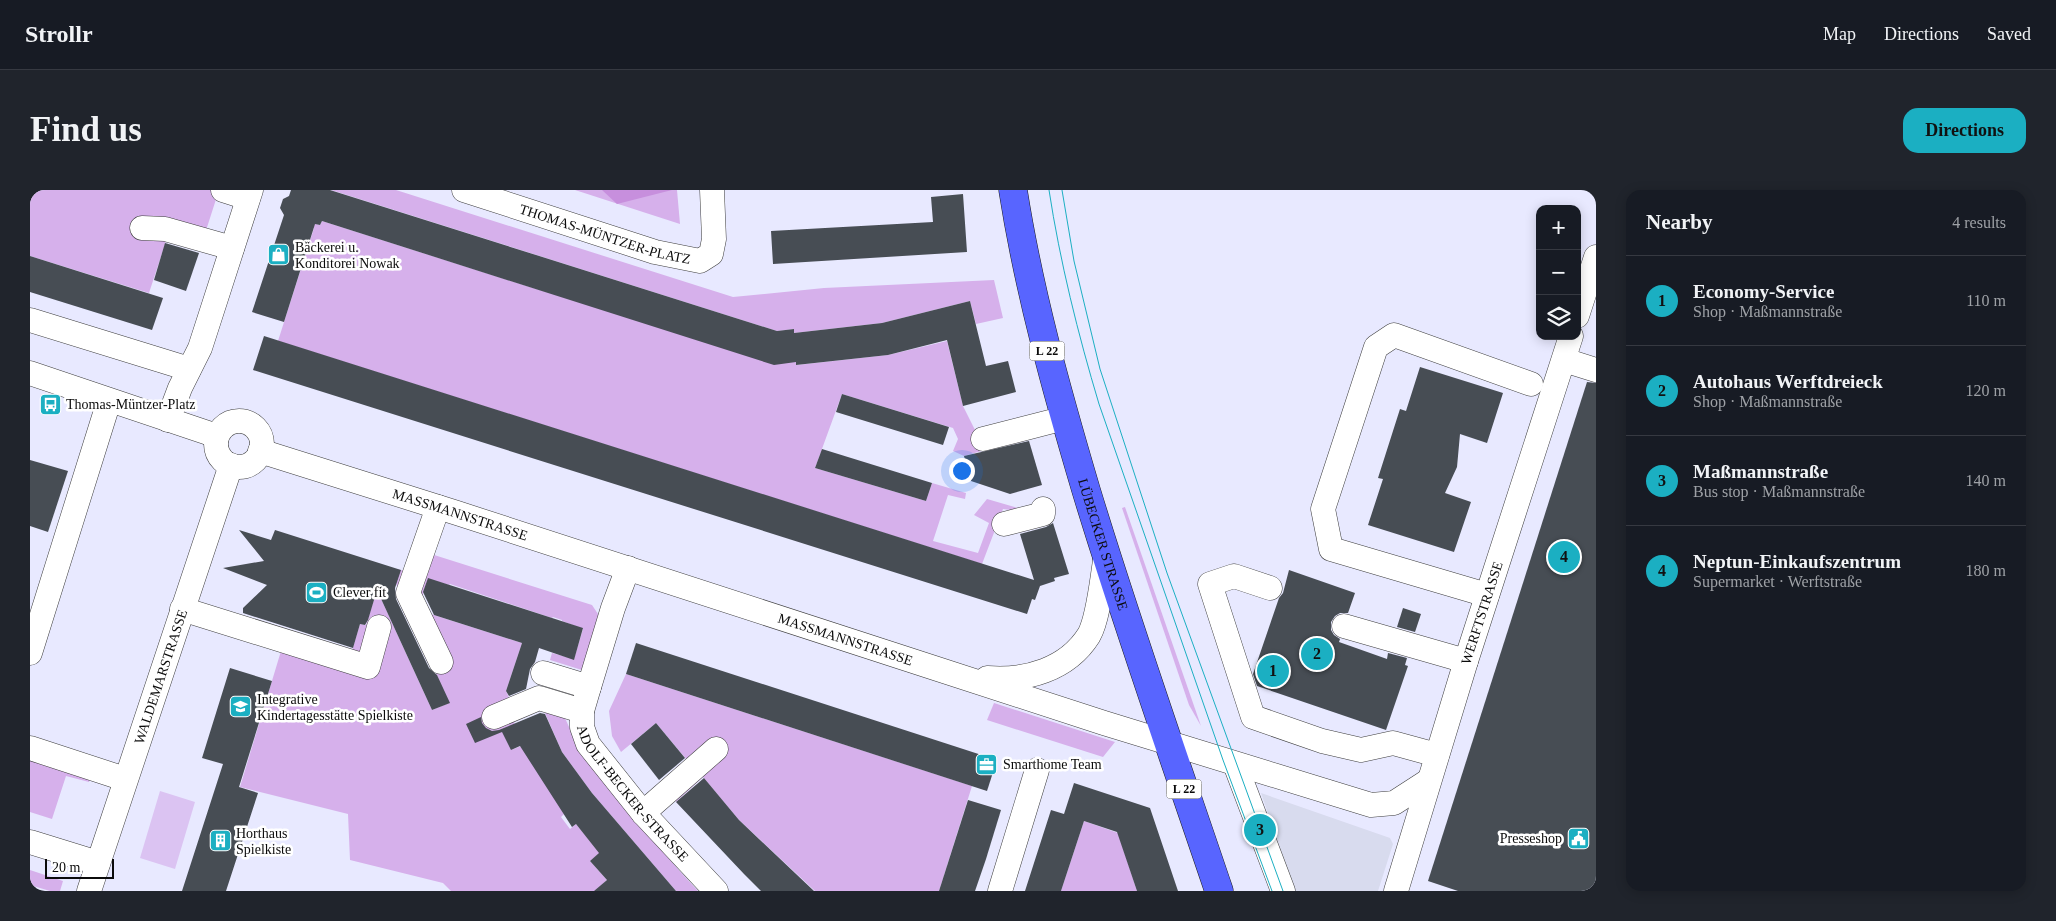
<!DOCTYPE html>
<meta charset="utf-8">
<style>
body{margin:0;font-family:Georgia,serif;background:#20242c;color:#f1f3f6}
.controls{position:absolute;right:15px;top:15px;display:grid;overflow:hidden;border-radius:10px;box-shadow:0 2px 12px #0003}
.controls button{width:45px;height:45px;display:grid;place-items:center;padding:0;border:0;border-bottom:1px solid #363941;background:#171b24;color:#f1f3f6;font:25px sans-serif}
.scale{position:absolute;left:15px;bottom:12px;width:69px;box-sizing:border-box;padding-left:5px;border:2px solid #0b0b0b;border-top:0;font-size:14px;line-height:18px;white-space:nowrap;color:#0b0b0b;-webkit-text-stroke:4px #fff;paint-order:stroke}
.you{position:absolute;left:931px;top:280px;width:18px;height:18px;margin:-12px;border:4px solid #fff;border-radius:50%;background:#1a73e8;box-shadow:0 0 0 8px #1a73e833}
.badge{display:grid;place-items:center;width:32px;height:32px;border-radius:50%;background:#1bafc2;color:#111;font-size:16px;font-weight:700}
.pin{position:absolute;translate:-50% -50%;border:2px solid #fff;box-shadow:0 1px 5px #0006}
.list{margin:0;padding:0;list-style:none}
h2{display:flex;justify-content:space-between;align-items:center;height:65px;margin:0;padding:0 20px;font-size:21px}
h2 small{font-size:16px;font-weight:400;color:#9ea1a6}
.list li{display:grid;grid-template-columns:32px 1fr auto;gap:15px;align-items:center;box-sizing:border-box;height:90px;padding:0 20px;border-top:1px solid #363941}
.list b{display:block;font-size:19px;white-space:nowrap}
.list p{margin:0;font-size:16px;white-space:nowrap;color:#9ea1a6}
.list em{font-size:16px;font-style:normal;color:#9ea1a6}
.icon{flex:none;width:28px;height:28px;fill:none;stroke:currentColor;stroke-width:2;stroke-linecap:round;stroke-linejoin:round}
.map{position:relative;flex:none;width:1566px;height:701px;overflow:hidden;border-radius:15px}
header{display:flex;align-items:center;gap:30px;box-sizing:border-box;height:70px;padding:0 25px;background:#171b24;border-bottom:1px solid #363941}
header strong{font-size:24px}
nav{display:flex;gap:28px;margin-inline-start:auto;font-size:18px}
.intro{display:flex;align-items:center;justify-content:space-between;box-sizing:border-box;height:120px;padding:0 30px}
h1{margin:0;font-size:35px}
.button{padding:12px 22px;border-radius:15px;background:#1bafc2;color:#111;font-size:18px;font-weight:700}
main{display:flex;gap:30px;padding:0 30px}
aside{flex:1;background:#171b24;border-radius:15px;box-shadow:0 2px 12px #0003}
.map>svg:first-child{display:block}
</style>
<header>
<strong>Strollr</strong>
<nav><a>Map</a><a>Directions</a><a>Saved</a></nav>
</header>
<div class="intro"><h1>Find us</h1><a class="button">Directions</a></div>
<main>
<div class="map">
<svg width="1566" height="701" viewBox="0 0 1566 701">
<rect width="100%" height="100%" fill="#e8e9ff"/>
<g fill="#d6b0eb">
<polygon points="0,0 189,0 171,56 138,45 119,103 0,66"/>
<polygon points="301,0 366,0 703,107 794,98 964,90 973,128 946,134 940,111 852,133 764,143 764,139 747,141"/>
<polygon points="545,0 647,0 650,34"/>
<polygon points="292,31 503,98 766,172 767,175 858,165 917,151 933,216 955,260 934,266 923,261 928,249 923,238 812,204 785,278 896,311 902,293 936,303 935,309 918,305 903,351 948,363 959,333 944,325 957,309 988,318 987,321 973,319 952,374 248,151 284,38 277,35 278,32 290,35"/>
<polygon points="1095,317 1171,536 1159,515 1092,318"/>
<path d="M401,364L562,415L570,427L555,481L520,470L522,463L544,469L553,439L532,431V430L523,427L522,428L420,394L419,395L398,389L388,420L492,453L476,501C483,514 481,527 487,540L481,560L494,555L534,624L531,627L540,639L546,634L570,663L560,671L577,690L565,701H421L413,693L320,670L318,624L210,597L251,461L321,464L330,434L336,435L347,400L402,520L419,513L364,389L367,379L393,386Z"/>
<polygon points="596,484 942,596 909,701 785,701 709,630 673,587 646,612 636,598 662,576 626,533 591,562 582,546 579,521"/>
<polygon points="964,513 1085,552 1073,567 957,530"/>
<path d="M511,514L533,522C539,542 552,557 564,574C595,619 631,661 668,701H646L562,603L532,562Z"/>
<polygon points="0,567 60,587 59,592 36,586 22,629 0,622"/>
<polygon points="1054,631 1088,643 1107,701 1031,701"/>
<polygon points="0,680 33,691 30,701 20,701 0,695"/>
</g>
<polygon fill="#c78fdd" points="572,0 642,0 587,14"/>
<polygon fill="#dbc3f2" points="130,601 165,612 145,679 110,668"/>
<polygon fill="#d8dbee" points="1231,603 1360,648 1363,654 1348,701 1265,701"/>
<g fill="#474d54">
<polygon points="261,0 300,0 747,141 764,139 764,143 852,133 940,111 956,176 978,171 986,202 933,216 917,150 858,165 766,175 766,172 744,175 292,31 290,35 285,34 254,132 222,122 254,25 250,18 253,9 259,6"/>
<polygon points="933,4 937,62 743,74 741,41 903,32 901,7"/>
<polygon points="135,53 169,63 156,101 124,90"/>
<polygon points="0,66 133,108 122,140 0,102"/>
<polygon points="234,146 1004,390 990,344 1016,337 1023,333 1039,384 1024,388 1025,391 1010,396 1005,410 1002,409 997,424 223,180"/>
<polygon points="1390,177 1473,203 1457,253 1430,244 1427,277 1415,303 1441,312 1424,362 1338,335 1353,289 1348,288 1370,219 1376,221"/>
<polygon points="1557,192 1566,193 1566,701 1428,701 1398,691"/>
<polygon points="812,204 919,237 913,255 806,222"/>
<polygon points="999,251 1012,295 980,304 941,291 934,266"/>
<polygon points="792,259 902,293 896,311 785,278"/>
<polygon points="0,270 38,281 18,342 0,336"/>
<polygon points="209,340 241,350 245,340 371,380 365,398 366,409 399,478 407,485 420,513 402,520 347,400 338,430 335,435 330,434 323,458 213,423 213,418 237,395 193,378 234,371"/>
<polygon points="1259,380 1325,403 1318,423 1310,423 1305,426 1301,432 1301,440 1304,445 1310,449 1309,452 1357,469 1358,463 1377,468 1375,475 1378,476 1356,540 1227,496 1223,484 1249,408 1253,403"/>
<polygon points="398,388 553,438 544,470 509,458 505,472 500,479 496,499 479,506 476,501 492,453 404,425 393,402"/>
<polygon points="1373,418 1391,424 1385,442 1367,437"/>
<polygon points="606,453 967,570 957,601 596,484"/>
<polygon points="200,478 242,491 209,597 228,603 196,701 152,701 193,574 172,568"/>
<polygon points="510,523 515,524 532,562 562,603 646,701 564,701 577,690 560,671 569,663 546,634 542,637 490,556 481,560 472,542 445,553 436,534 451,527 452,533 456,538 462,541 469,540"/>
<polygon points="626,533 655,568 629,590 601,554"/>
<polygon points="674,588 709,630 784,701 731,701 714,684 646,612"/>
<polygon points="1044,593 1120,618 1148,701 1107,701 1087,642 1054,631 1031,701 995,701 1021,620 1034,624"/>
<polygon points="938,610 971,620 956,669 945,701 909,701"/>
</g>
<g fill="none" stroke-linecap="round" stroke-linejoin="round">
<defs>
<g id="minor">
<polyline points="193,0 218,8"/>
<path id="s1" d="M434,0L625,62L670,71L681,64L684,49L682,0"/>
<polyline points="112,38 135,39 202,58"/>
<polyline points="1547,126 1566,67"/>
<polyline points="0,130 159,179"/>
<polyline points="1534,170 1566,180"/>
<polyline points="0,183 187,246"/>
<polyline points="138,230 150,198 170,158 221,0"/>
<circle cx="209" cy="254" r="23"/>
<polyline points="953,249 1035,228"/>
<path id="s2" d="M230,261L427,323L1074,533L1341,615L1364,613L1398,591"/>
<polyline points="408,317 378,403 411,472"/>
<polyline points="974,334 1013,324 1013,319"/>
<path id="s3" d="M598,378L583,418L559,497L552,521V537L558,554L613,623L686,701"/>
<polyline points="1240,398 1204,386 1180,394 1223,527 1292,551 1331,560 1363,553 1407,565"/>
<polyline points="1457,405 1301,359 1293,319 1346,157 1364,145 1501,194"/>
<polyline points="152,419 338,477 349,437"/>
<polyline points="1314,436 1436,471"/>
<polyline points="0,463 79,211"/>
<polyline points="513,483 559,497"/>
<path d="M957,488C996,491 1037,480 1059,445C1069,427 1072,387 1076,365"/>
<polyline points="464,527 509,508 552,521"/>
<polyline points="0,558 95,589"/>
<polyline points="1205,574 1253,701"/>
<polyline points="613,623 686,559"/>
<polyline points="0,652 68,673"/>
<path id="s4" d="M59,701L201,275"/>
<polyline points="970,701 1007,580"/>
<path id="s5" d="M1366,701L1436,471L1541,146"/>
</g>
<g id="major">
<path id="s6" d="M983,0C999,102 1027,202 1056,300C1097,435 1144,568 1189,701"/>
</g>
</defs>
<use href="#minor" stroke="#3e3e3e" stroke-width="25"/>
<use href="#major" stroke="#1c1c1c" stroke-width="29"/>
<use href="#minor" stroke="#fff" stroke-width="24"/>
<use href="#major" stroke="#5865ff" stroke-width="28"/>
<g stroke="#1bafc2" stroke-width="1">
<path d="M1019,0C1030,72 1048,144 1069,214L1193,570L1242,701"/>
<polyline points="1032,0 1044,71 1070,179 1137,383 1253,701"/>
</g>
</g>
<defs>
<symbol id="shop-square" viewBox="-11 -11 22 22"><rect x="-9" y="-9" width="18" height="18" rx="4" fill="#1bafc2" stroke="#fff"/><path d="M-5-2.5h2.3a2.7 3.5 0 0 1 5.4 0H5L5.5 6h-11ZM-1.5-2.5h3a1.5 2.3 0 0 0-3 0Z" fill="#fff"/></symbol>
<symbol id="bus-square" viewBox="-11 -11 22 22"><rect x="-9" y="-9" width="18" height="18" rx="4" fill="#1bafc2" stroke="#fff"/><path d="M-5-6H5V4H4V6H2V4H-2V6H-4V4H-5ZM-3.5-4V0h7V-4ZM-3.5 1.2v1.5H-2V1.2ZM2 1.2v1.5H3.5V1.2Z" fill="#fff"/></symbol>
<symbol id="stadium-square" viewBox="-11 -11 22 22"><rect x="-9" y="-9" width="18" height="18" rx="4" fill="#1bafc2" stroke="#fff"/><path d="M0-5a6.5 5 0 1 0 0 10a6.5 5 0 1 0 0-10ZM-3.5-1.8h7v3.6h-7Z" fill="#fff"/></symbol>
<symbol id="school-square" viewBox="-11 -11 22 22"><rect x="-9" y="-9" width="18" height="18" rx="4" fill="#1bafc2" stroke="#fff"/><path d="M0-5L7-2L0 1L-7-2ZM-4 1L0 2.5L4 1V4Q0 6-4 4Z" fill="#fff"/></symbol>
<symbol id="office-square" viewBox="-11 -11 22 22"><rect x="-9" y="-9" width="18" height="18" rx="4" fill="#1bafc2" stroke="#fff"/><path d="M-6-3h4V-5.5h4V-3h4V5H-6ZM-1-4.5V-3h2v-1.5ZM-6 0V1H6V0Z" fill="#fff"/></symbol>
<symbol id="civic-square" viewBox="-11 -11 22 22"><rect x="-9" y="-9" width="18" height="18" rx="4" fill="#1bafc2" stroke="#fff"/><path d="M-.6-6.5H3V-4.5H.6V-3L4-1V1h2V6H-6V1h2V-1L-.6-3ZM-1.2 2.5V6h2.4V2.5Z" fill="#fff"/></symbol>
<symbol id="building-square" viewBox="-11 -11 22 22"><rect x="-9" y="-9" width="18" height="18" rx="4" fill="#1bafc2" stroke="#fff"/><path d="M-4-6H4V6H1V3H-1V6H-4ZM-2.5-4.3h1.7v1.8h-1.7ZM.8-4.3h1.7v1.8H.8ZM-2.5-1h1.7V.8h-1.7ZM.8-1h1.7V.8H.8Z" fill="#fff"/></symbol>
</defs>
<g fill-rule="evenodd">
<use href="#shop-square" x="236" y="52" width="25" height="25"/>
<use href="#bus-square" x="8" y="202" width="25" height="25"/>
<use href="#stadium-square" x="274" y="390" width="25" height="25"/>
<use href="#school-square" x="198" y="504" width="25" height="25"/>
<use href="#office-square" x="944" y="562" width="25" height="25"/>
<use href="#civic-square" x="1536" y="636" width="25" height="25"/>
<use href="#building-square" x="178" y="638" width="25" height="25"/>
</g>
<g text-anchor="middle" stroke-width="5" stroke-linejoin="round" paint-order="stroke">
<g fill="#fff" stroke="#545454" stroke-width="1">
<rect x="999.5" y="151.5" width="35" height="19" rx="4"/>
<rect x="1136.5" y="589.5" width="35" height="19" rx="4"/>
</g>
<g font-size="12" font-weight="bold" fill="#0b0b0b">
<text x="1017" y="165">L 22</text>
<text x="1154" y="603">L 22</text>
</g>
<g font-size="14" fill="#0b0b0b" stroke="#fff">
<text dy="5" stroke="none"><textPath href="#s1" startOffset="148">THOMAS-MÜNTZER-PLATZ</textPath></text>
<text dy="5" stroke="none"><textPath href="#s2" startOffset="210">MASSMANNSTRASSE</textPath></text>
<text dy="5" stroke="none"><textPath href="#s6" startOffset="366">LÜBECKER STRASSE</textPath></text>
<text dy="5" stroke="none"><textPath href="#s5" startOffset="291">WERFTSTRASSE</textPath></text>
<text dy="5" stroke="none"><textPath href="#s2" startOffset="615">MASSMANNSTRASSE</textPath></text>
<text dy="5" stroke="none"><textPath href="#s4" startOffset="226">WALDEMARSTRASSE</textPath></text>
<text dy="5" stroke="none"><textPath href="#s3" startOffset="250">ADOLF-BECKER-STRASSE</textPath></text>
</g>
<g font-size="14" fill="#0b0b0b" stroke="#fff" text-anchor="start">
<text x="265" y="62">Bäckerei u.<tspan x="265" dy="16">Konditorei Nowak</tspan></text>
<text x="36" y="219">Thomas-Müntzer-Platz</text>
<text x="303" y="407">Clever fit</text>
<text x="227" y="514">Integrative<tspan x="227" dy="16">Kindertagesstätte Spielkiste</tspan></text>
<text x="973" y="579">Smarthome Team</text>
<text x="206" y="648">Horthaus<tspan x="206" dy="16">Spielkiste</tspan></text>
<text x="1532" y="653" text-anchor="end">Presseshop</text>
</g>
</g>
</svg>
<div class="controls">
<button>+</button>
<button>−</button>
<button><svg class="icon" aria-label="layers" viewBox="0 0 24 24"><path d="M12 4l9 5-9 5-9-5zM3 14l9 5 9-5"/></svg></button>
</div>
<div class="scale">20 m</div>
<div class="you"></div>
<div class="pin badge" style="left:1243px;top:481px">1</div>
<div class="pin badge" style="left:1287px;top:464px">2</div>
<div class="pin badge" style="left:1230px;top:640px">3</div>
<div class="pin badge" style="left:1534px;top:367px">4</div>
</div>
<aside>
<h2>Nearby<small>4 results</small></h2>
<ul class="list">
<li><span class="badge">1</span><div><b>Economy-Service</b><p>Shop · Maßmannstraße</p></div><em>110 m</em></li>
<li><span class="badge">2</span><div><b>Autohaus Werftdreieck</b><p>Shop · Maßmannstraße</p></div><em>120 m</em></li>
<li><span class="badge">3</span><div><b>Maßmannstraße</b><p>Bus stop · Maßmannstraße</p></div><em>140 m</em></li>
<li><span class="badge">4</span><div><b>Neptun-Einkaufszentrum</b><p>Supermarket · Werftstraße</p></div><em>180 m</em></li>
</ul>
</aside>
</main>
